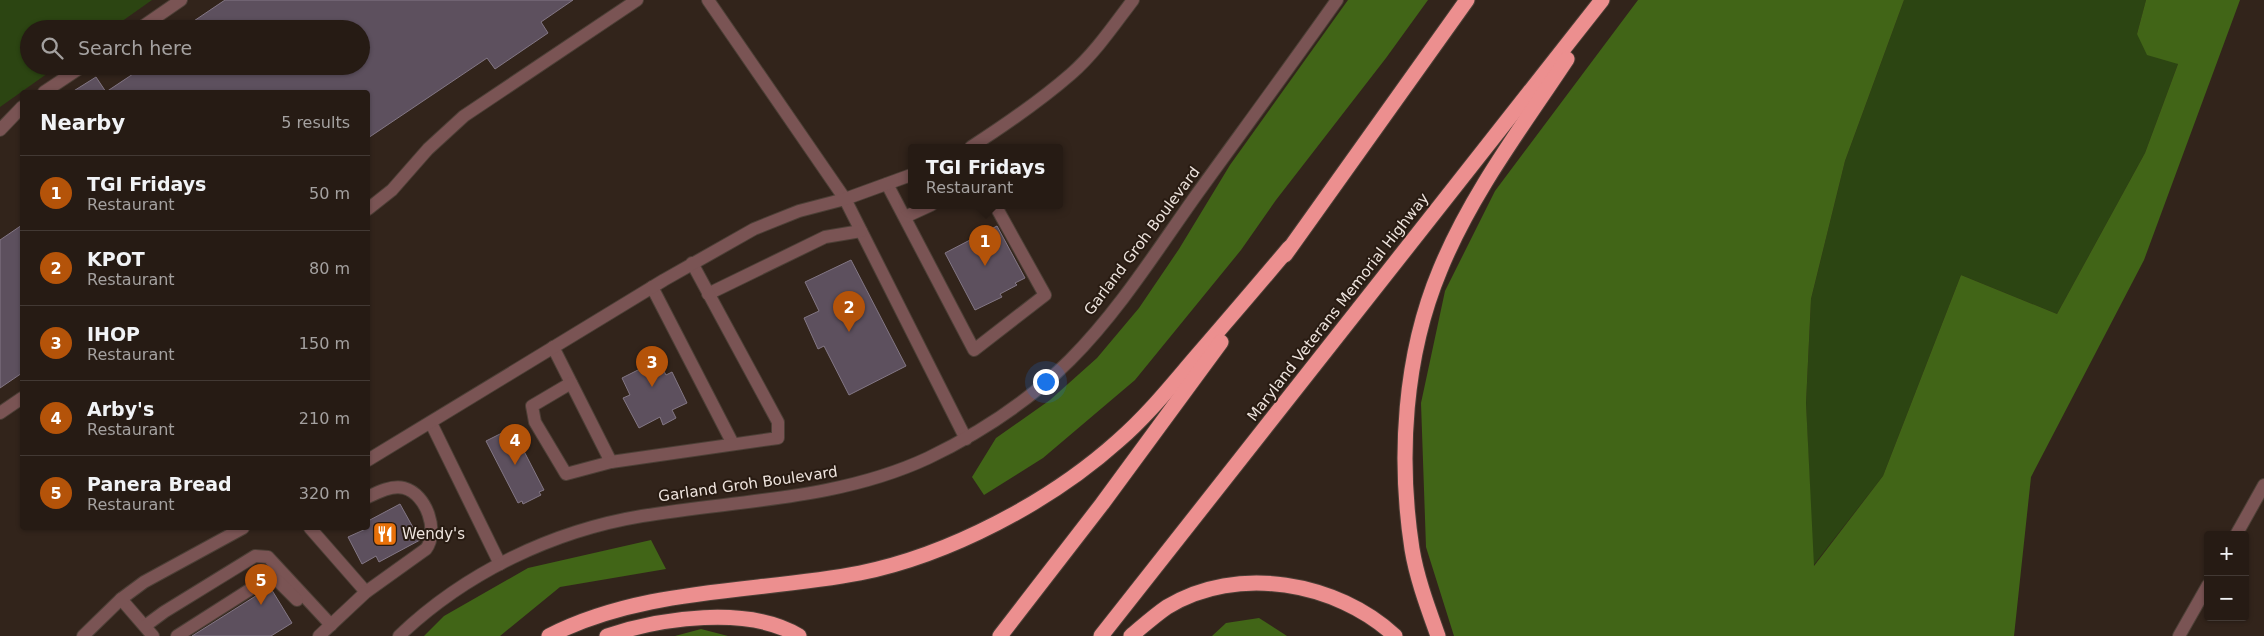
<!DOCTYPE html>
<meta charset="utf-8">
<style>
body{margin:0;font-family:"DejaVu Sans",sans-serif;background:#322822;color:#f1f3f6}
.controls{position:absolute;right:15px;bottom:15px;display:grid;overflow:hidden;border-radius:5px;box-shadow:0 1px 4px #0004}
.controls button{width:45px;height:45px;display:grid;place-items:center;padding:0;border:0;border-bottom:1px solid #423934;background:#261b14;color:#f1f3f6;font:25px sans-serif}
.you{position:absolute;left:1045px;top:381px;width:18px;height:18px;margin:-12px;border:4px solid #fff;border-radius:50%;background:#1a73e8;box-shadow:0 0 0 8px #1a73e833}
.badge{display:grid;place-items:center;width:32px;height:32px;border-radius:50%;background:#b45309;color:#fff;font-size:16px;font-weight:700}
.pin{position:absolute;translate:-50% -41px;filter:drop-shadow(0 1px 2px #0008)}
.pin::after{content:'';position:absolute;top:26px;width:18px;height:15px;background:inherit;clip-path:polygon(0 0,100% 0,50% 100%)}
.popup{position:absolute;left:908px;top:144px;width:155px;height:65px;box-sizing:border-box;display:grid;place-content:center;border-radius:5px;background:#261b14;filter:drop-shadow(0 1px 4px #0005);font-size:16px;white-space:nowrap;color:#a4a1a0}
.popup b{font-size:19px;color:#f1f3f6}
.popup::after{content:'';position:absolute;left:50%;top:100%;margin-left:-10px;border:10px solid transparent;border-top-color:#261b14}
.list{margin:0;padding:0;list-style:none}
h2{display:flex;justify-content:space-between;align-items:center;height:65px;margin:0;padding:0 20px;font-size:21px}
h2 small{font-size:16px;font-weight:400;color:#a4a1a0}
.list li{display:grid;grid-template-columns:32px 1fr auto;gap:15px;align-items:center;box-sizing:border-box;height:75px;padding:0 20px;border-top:1px solid #423934}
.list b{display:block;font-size:19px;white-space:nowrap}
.list p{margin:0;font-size:16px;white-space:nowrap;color:#a4a1a0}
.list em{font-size:16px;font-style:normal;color:#a4a1a0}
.icon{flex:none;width:28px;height:28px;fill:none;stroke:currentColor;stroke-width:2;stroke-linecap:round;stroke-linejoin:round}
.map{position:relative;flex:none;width:2264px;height:636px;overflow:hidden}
.search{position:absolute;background:#261b14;box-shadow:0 1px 4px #0004;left:20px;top:20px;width:350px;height:55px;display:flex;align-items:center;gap:12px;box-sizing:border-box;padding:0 18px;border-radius:28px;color:#a4a1a0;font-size:19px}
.panel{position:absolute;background:#261b14;box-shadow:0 1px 4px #0004;left:20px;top:90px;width:350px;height:440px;border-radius:5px}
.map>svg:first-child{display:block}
</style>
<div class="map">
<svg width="2264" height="636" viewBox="0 0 2264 636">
<rect width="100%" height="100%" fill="#32241b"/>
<g fill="#2c4512">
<polygon points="0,0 152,0 111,29 29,29 29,66 58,66 0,107"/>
<polygon points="1904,0 2146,0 2137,34 2178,64 2145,153 2057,314 1961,275 1883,476 1813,566 1806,403 1811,299 1845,161"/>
</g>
<g fill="#416517">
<polygon points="1348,0 1428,0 1386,58 1276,200 1241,250 1135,380 1043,458 984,495 972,477 996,438 1050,400 1097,358 1139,308 1179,249 1230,165"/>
<polygon points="1638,0 1904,0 1845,161 1811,299 1806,403 1814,566 1883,476 1961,275 2057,314 2145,153 2178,64 2147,55 2137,34 2146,0 2240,0 2144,260 2031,477 2014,636 1454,636 1426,547 1421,403 1445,291 1495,191"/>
<polygon points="651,540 666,569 560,587 500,636 424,636 444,616 528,568"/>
<polygon points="1259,618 1287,636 1212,636 1226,623"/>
<polygon points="701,629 728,636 675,636"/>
</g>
<g fill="#5d505e" stroke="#837785">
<polygon points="225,0 573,0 541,22 548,33 495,69 487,58 368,138 368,92 72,92 96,77 106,92 145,66 361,66 361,29 182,29"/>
<polygon points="22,225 22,373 0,388 0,240"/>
<polygon points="997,226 1025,278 1015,283 1017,285 1000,294 1002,297 975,310 945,253"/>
<polygon points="851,260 906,366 849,395 824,346 818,349 804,318 819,311 805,282"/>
<polygon points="658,360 666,375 672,372 687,403 672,410 676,418 663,425 660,417 639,428 623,398 630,395 622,378"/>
<polygon points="512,428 544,490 539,492 541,495 523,504 522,501 518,503 486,441"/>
<polygon points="400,504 420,540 379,562 376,556 362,564 348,537 368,528 368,521"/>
<polygon points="270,587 292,623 271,636 192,636"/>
</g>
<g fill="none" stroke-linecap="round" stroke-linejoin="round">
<defs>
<g id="minor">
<polyline points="708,0 845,199 966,439"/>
<polyline points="139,29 181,0"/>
<polyline points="44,92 83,66"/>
<polyline points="0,130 22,107"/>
<path d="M971,147C1005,125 1040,101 1071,74C1095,53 1114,25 1133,0"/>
<polyline points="887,184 974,350 1045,295 995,205"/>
<polyline points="368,209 392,190 428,149 464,116 637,0"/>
<polyline points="905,217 931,205"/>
<polyline points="652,287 733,444"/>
<polyline points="708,294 825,237 861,231"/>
<polyline points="553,347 611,462 778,438 778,422 692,263"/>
<polyline points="571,383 532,406 535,422 566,474 611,462"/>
<polyline points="0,413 22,398"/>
<polyline points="431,423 500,564"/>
<polyline points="368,460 664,280 754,229 799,211 845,199 911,175"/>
<polyline points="310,528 366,592"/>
<polyline points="2236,535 2264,485"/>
<polyline points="121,599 153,636"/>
<polyline points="145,626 164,612 255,556 268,557 331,625"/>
<polyline points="83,636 121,599 144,582 243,528"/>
<polyline points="177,636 268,578 279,582 297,600"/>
<path d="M319,636L366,592L426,549C439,532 427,494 404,488C392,485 378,492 368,497"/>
<path d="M399,636C465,573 552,531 642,516C738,500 838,500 928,458C980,433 1029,401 1070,360C1119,311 1157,250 1197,194C1244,129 1291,65 1337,0"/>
<polyline points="2179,636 2208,585"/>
</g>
<g id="highway">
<polyline points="1285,255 1467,0"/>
<path d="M549,636C645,587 756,593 860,573C949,555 1050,502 1118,441C1147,416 1171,386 1195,358C1227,321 1258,285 1289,248"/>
<path d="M607,636C660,618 748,605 799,636"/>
<polyline points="1000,636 1102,504 1221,342"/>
<polyline points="1101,636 1602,0"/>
<path d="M1131,636C1143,626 1154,616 1167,607C1237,564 1337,582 1395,636"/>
<path d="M1438,636C1428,608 1417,579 1412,549C1398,458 1404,356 1440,270C1471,194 1522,127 1567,59"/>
</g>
</defs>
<use href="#minor" stroke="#4c3f36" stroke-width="14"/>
<use href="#highway" stroke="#4c3f36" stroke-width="17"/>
<use href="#minor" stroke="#7a5454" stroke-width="12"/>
<use href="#highway" stroke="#ec8f8f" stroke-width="15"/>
</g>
<defs>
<symbol id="restaurant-square" viewBox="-11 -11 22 22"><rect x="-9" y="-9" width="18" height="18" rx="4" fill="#e8710a" stroke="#281b12"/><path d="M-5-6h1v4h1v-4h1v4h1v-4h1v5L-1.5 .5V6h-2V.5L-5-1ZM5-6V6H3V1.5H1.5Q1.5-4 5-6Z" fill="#fff"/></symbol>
</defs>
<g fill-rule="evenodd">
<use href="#restaurant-square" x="371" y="520" width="28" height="28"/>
</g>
<g text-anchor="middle" stroke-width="4" stroke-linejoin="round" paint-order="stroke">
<g font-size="15" fill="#eee4de" stroke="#281b12">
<text transform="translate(1142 241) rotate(-53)" y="5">Garland Groh Boulevard</text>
<text transform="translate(1338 307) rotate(-52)" y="5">Maryland Veterans Memorial Highway</text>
<text transform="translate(748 484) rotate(-8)" y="5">Garland Groh Boulevard</text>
</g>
<g font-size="15" fill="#eee4de" stroke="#281b12" text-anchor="start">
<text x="402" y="539">Wendy's</text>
</g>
</g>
</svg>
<div class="controls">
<button>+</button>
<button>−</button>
</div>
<div class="you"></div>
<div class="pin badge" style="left:985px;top:266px">1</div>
<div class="popup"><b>TGI Fridays</b>Restaurant</div>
<div class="pin badge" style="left:849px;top:332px">2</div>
<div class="pin badge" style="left:652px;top:387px">3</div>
<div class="pin badge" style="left:515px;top:465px">4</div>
<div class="pin badge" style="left:261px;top:605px">5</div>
<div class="search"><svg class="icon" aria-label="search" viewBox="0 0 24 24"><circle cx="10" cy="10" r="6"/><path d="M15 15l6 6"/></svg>Search here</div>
<section class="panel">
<h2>Nearby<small>5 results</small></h2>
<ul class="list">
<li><span class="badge">1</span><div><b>TGI Fridays</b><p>Restaurant</p></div><em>50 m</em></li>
<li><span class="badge">2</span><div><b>KPOT</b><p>Restaurant</p></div><em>80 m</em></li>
<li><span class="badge">3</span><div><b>IHOP</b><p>Restaurant</p></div><em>150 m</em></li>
<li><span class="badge">4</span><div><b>Arby's</b><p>Restaurant</p></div><em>210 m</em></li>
<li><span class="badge">5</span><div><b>Panera Bread</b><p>Restaurant</p></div><em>320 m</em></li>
</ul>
</section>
</div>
